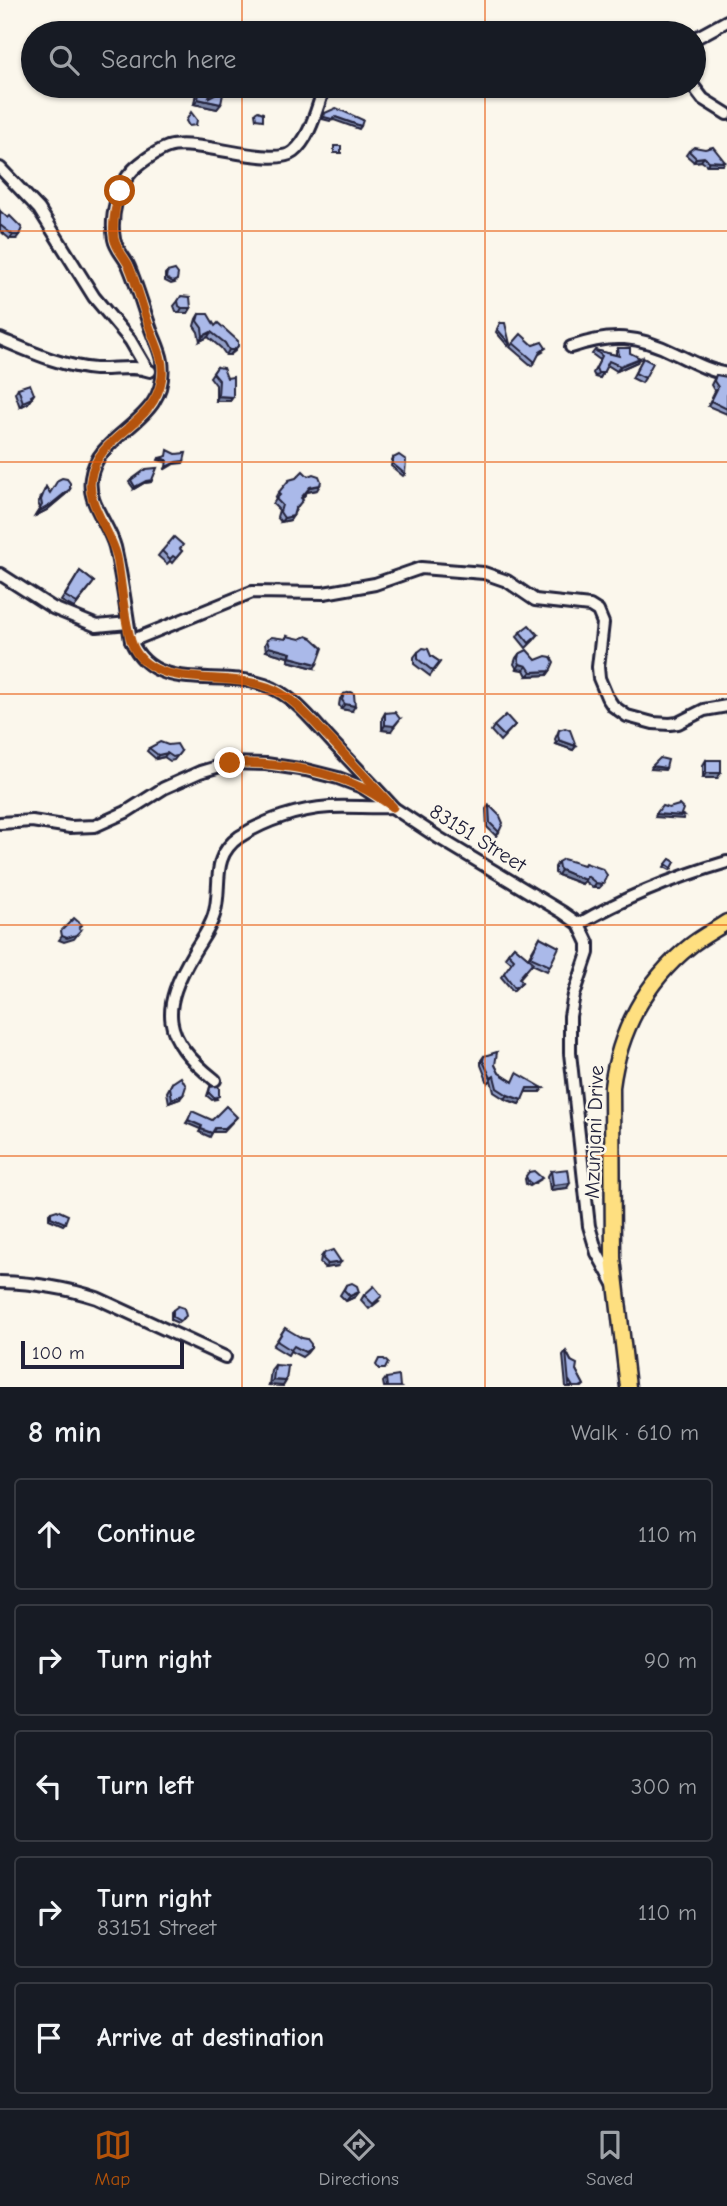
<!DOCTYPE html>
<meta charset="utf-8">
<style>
body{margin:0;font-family:"Comic Neue",sans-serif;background:#20242c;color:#f1f3f6}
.scale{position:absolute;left:21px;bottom:18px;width:163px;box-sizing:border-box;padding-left:7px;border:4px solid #22223b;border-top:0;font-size:19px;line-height:24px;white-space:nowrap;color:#22223b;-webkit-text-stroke:5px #fbf7ec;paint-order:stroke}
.stop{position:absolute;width:21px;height:21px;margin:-16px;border:5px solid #b45309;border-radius:50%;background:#fff}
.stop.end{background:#b45309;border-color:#fff;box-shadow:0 2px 7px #0008}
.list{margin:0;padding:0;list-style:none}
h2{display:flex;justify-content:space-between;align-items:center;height:91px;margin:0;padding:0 28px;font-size:30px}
h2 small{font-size:23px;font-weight:400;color:#9ea1a6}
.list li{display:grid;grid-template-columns:46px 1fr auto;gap:21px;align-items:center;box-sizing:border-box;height:112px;margin:0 14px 14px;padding:0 14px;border:2px solid #363941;border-radius:7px}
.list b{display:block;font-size:26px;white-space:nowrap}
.list p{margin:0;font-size:23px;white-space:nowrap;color:#9ea1a6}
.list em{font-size:23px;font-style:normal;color:#9ea1a6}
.icon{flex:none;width:38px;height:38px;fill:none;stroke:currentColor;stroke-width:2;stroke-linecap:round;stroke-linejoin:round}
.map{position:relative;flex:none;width:727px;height:1387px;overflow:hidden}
.search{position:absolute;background:#171b24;box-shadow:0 2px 5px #0004;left:21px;right:21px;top:21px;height:77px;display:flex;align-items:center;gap:18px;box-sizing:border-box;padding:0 24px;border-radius:38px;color:#9ea1a6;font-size:26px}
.sheet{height:721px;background:#171b24}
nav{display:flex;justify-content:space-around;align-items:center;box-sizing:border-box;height:98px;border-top:2px solid #363941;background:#171b24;font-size:19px;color:#9ea1a6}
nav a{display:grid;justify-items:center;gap:4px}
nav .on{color:#b45309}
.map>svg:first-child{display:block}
</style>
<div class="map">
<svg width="727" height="1387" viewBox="0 0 727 1387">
<rect width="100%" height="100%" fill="#fbf7ec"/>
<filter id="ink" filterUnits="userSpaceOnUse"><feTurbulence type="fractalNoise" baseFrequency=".0143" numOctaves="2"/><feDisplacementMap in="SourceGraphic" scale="14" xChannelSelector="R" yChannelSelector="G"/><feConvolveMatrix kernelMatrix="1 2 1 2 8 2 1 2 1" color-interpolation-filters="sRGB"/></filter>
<g filter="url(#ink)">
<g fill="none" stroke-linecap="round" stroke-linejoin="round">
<defs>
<g id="minor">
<polyline points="694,39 727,21"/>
<polyline points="693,86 703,99 727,114"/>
<polyline points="0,168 39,209 94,297 130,340 147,369"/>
<path d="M0,339C31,352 61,366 95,369C113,370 133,365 150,371"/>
<path d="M571,347C611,333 639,335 676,354C693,362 709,371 727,374"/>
<polyline points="0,574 53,608 97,626 128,623"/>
<polyline points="131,641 252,592 324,593 375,584 421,568 484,573 507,581 535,600 590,606 598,611 603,623 598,667 599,678 607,697 613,706 627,716 653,723 670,724 678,723 704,710 727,706"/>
<polyline points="0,823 32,821 70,827 95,826 126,812 164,788 200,772 230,763 266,764 306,770 338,778 362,787 439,838 562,912 579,924 588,943 588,953 574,995 570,1016 570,1053 589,1226 597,1253 614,1284"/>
<path d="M579,924C625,897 676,877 727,862"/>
<path d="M215,1080C161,1037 160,1009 194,952C201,940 210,929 214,915C223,887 209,858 239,837C265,820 299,809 330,807C350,806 372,808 393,807C374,786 354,765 334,744C314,723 294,695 265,685C218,668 156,696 131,641C126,610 122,577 115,547C109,524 87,503 91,478C98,429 170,424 162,361C160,349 154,339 150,327C143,307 137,286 129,267C125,257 116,250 114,239C110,217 117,186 133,170C141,162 157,151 168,147C197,138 272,168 293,152C311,138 317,106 325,86"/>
<path d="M0,1282C34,1283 64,1287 97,1298L225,1357"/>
</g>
<path id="major" d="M628,1387L613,1258L612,1087C619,1031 646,981 690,946C701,937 715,930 727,922"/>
</defs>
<use href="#minor" stroke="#22223b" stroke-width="16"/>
<use href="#major" stroke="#22223b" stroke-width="19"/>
<use href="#minor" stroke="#fbf7ec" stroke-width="10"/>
<use href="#major" stroke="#fedf80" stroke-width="14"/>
</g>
<g fill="#929fc8" stroke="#22223b" stroke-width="2">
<polygon points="200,87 209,97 221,104 217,109 194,104 196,92"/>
<polygon points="689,151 723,165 707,165 701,161 694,162 686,155"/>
<polygon points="0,211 16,239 10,239 0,231"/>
<polygon points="167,272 175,283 171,284 165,281 165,274"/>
<polygon points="178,301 191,308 188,313 179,313 176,311 174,306"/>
<polygon points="199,314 215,326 235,351 230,355 226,355 221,348 208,337 200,341 198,332 194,326 196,319"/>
<polygon points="500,323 510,344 508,346 496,332"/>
<polygon points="513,343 533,345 543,352 538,355 532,366 510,347"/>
<polygon points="618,348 630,353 637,362 617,371 607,365 600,378 595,377 593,373 600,360 592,354 595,350 616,355 616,352"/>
<polygon points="643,358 645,378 642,383 632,378"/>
<polygon points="217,367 233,397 230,401 216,401 216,385 210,377"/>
<polygon points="716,375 727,377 727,414 708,406 715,392 711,385"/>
<polygon points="18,388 34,394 28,403 20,407 15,393"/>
<polygon points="393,458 405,474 403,476 391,466 392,460"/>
<polygon points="131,480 152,480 151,482 144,483 134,489 129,482"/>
<polygon points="46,487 49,493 70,489 67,493 47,510 35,516 40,508 38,503"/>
<polygon points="317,490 307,492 302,499 290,520 281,522 277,517 279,510 273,504 276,499 275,498 278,493"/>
<polygon points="180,549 182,551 172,563 170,561 167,564 158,556 162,551"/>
<polygon points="80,571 94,582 74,608 61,601"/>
<polygon points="520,632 538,635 534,640 526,648 517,637"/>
<polygon points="287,636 314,668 288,661 288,657 266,651 265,644 267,640 285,639"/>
<polygon points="418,652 431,656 440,662 430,676 414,664 414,657"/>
<polygon points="519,654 536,660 550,671 547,675 527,676 524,670 517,669 514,664 516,658"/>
<polygon points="344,694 352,711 341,709 339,705 340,699"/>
<polygon points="385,713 391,731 382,730 382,718"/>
<polygon points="515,725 500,741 491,731 494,726"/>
<polygon points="559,730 576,746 573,750 556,744 555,739"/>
<polygon points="149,748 181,751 174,760 170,761 164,757 156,759 147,751"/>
<polygon points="706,760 717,778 703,778 703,765"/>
<polygon points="489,805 499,832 496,836 487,827 486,809"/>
<polygon points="670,859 675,862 670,870 664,867"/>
<polygon points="558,862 603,884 599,888 593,888 584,881 582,884 558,875 555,873 555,867"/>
<polygon points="540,937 550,966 547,971 532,964 519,979 522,982 513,991 501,977 512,963 505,957 514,946 528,958"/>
<polygon points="484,1056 495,1065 499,1073 512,1081 543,1088 540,1092 525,1092 519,1104 505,1099 494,1092 491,1080 488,1083 481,1065 481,1060"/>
<polygon points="172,1083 180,1099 169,1103 167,1092"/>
<polygon points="210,1087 217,1099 212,1100 207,1096"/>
<polygon points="551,1171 567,1188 550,1190 548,1176"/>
<polygon points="529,1172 540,1180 530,1186 526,1184 525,1179"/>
<polygon points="51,1212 65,1223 63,1225 49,1219 49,1214"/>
<polygon points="324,1253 338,1266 325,1268 320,1263 321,1257"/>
<polygon points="346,1285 359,1292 355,1297 346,1301 340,1295"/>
<polygon points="364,1295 379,1301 369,1309 361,1300"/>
<polygon points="173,1310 184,1318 178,1323 171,1320 171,1312"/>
<polygon points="285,1328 311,1348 307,1353 302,1357 290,1351 288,1355 273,1346"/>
<polygon points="566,1351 584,1385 582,1387 566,1387 563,1355"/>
<polygon points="275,1365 286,1381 283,1386 269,1385 271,1370"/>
<polygon points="386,1378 400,1387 384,1387 383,1382"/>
</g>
<g fill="#7782a3" stroke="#22223b" stroke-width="2">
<polygon points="332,29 344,30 340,33 334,33 331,32"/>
<polygon points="198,99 221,104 217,109 194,104"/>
<polygon points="324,117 336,117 361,126 359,129 334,120 330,121 322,119"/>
<polygon points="704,157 701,161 694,162 696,158"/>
<polygon points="709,161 725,162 723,165 707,165"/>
<polygon points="13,235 19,235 16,239 10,239"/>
<polygon points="182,308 191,308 188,313 179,313"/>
<polygon points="211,332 208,337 200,341 203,336"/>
<polygon points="238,346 230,355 226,355 229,350"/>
<polygon points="640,358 637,362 617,371 620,366"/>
<polygon points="598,373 603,373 600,378 595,377"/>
<polygon points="34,394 28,403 20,407 23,402"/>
<polygon points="218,396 233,397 230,401 216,401"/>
<polygon points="159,458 167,460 165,462 158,460"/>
<polygon points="184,461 183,463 174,464 164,470 166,467 176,462"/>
<polygon points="152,480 151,482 144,483 134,489 135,487 146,481"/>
<polygon points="320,485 317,490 307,492 298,503 310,487"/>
<polygon points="70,489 67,493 47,510 35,516 38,512"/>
<polygon points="293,516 290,520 281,522 284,518"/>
<polygon points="269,647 291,653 288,657 266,651"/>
<polygon points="290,657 317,664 314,668 288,661"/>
<polygon points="520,664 527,666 524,670 517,669"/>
<polygon points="550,671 547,675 527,676 531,672"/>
<polygon points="345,704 355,706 352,711 341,709"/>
<polygon points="400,719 391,731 382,730 385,725"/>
<polygon points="559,740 576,746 573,750 556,744"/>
<polygon points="167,753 164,757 156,759 158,755"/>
<polygon points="652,766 666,768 665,770 651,769"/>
<polygon points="706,773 721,773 717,778 703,778"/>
<polygon points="656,814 684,816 683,819 655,817"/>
<polygon points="561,870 585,880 582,884 558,875"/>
<polygon points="596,883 603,884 599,888 593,888"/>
<polygon points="81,930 74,939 64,942 59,940 62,936"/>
<polygon points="527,1088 543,1088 540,1092 524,1092"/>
<polygon points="183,1095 180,1099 169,1103 172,1099"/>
<polygon points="508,1095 522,1100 519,1104 505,1099"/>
<polygon points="237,1117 223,1132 212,1132 215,1128"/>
<polygon points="188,1120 202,1126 200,1129 186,1123"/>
<polygon points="201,1129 212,1133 210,1137 199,1132"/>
<polygon points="570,1183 567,1188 550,1190 553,1185"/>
<polygon points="341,1262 338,1266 325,1268 328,1264"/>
<polygon points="359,1292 355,1297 346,1301 350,1296"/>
<polygon points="273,1380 286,1381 283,1386 269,1385"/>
</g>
<g fill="#aab9e9" stroke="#22223b" stroke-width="2">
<polygon points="344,20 344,30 339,32 332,29 335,23"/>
<polygon points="200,87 211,89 209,97 224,89 221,104 198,99"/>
<polygon points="336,108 363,120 361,126 336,117 332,119 324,117 325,113"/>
<polygon points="258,111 263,113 263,120 256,119 255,113"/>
<polygon points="191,112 197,120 196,125 189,126 186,121"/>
<rect x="334" y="146" width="7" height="7"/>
<polygon points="694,147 705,149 713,147 725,162 709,161 704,157 696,158 689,151"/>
<polygon points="0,211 8,218 10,216 22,228 19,235 13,235 0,225"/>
<polygon points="175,270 178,274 177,280 173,282 166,278 167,272"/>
<polygon points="181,296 190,297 191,308 182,308 179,306 178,301"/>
<polygon points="199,314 208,314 215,326 218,323 238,341 238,346 234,350 229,350 225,343 211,332 203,336 202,328 197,321"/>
<polygon points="500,323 505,323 510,344 497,329"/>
<polygon points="521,334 533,345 542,342 546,348 540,352 535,362 513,343"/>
<polygon points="618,348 630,348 630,353 640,358 620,366 609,361 603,373 598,373 596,368 602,356 595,350 619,356"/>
<polygon points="643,358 653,363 645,378 635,373"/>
<polygon points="217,367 223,368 227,378 233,377 233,397 218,396 219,380 213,373"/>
<polygon points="716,375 727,377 727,409 711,401 718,387 714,381"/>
<polygon points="30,384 34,394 31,396 32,398 23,402 18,388"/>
<polygon points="168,450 176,454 186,453 184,461 176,462 166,467 167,460 159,458 167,456"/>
<polygon points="399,455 406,460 405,474 393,464 393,458"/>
<polygon points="157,468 152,480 146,481 135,487 131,480 146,469"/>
<polygon points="303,471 308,476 313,474 319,476 321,481 320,485 310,487 301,498 303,500 295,509 293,516 284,518 280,512 282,505 276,499 280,495 278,493 289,480 296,478"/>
<polygon points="62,478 67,479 70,483 70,489 49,506 38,512 42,505 41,500 46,487 50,493 58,480"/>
<polygon points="174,537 183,545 180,549 182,551 176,558 173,556 170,559 162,551"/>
<polygon points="80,571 94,582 77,603 65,596"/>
<polygon points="529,625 538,635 529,643 520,632"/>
<polygon points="287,636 300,639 307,636 312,638 323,648 317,664 290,657 291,653 269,647 267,640 272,637 286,639"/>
<polygon points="423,648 428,649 431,656 440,662 433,671 418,659 418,652"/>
<polygon points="527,650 536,660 546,656 551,657 554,662 550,671 531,672 527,666 520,664 518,659 519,654"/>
<polygon points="350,692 354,694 355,706 345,704 342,700 344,694"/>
<polygon points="395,712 400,719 394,726 385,725 385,713"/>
<polygon points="506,715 515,725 504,736 494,726"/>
<polygon points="565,728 570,730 576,746 559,740 558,735 559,730"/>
<polygon points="160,742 168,745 177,744 181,751 177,756 173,757 167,753 158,755 149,748"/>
<polygon points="660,758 668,760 666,768 652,766"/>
<rect x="706" y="760" width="15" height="13"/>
<polygon points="489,805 500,816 503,823 499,832 490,823"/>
<polygon points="679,805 683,809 681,814 684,816 656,814 662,806 669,808"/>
<polygon points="563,859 584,865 585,863 603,869 607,875 603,884 596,883 587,876 585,880 561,870 559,868 558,862"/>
<polygon points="670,859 675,862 672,868 666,864"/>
<polygon points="74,918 82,925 79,928 81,930 76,935 67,938 62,936 61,931"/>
<polygon points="540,937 559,947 550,966 530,957"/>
<polygon points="514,946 533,962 519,978 522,982 515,988 504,973 514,959 508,953"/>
<polygon points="497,1052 495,1065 499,1073 513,1082 517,1073 543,1088 527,1088 522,1100 508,1095 497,1088 494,1076 491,1078 483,1061 484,1056"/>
<polygon points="181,1077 186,1086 183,1095 172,1099 170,1087 172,1083"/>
<polygon points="217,1086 219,1088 219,1096 214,1098 209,1093 210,1087"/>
<polygon points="226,1106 237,1117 225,1128 215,1128 212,1133 201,1129 202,1126 188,1120 192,1111 212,1120"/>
<polygon points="568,1169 570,1183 553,1185 551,1171"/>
<polygon points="534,1171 542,1178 532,1184 528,1181 526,1176 529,1172"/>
<polygon points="57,1210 68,1215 65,1223 51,1217 51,1212"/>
<polygon points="333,1250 341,1262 328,1264 323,1259 324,1253"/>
<polygon points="352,1283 357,1286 359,1292 350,1296 344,1290 346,1285"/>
<polygon points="374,1286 382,1296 373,1304 364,1295"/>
<polygon points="178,1306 184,1308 186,1316 180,1321 173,1317 173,1310"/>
<polygon points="285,1328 302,1338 307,1339 311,1344 311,1348 305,1352 294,1346 291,1350 277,1341"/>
<polygon points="566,1351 571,1361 577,1364 576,1370 584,1385 580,1387 573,1387 570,1382 569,1384"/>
<polygon points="379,1359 384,1359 388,1363 385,1369 379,1369 376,1365"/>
<polygon points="275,1365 288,1366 286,1381 273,1380"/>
<polygon points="399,1376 400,1387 387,1387 386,1378"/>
</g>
</g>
<g fill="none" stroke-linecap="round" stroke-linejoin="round" filter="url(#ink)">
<path stroke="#b45309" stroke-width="9" d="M120,191C115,207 112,222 114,238C116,249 124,256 129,266C138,287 143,310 151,331C157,346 164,360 162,377C155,427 97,434 91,478C86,504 111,531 117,557C122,584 123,616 131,641C148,697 239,665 282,694C301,706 316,725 332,741C352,763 373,785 393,807C383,800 372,792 360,787C320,768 274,763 230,763"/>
</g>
<path fill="none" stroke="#e8590c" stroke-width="2" stroke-opacity="0.55" d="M242,0V33M485,0V33M242,86V1387M485,86V1387M0,231H727M0,462H727M0,694H727M0,925H727M0,1156H727"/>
<g text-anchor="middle" stroke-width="5" stroke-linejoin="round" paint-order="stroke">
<g font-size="21" fill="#22223b" stroke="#fbf7ec">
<text transform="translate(478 838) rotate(32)" y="7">83151 Street</text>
<text transform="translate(594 1132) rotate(-88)" y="7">Mzunjani Drive</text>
</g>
</g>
</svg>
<div class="scale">100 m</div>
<div class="stop" style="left:120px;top:191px"></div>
<div class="stop end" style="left:230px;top:763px"></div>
<div class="search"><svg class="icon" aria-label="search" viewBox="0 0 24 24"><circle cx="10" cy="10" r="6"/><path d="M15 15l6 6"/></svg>Search here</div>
</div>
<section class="sheet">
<h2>8 min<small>Walk · 610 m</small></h2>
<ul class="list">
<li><svg class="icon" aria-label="ahead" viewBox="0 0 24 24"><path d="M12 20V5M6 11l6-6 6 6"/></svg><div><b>Continue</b></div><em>110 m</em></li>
<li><svg class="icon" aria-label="right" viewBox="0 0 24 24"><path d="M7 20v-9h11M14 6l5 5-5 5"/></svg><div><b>Turn right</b></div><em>90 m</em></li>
<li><svg class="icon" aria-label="left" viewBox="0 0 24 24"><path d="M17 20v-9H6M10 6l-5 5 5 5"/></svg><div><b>Turn left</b></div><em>300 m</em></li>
<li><svg class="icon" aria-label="right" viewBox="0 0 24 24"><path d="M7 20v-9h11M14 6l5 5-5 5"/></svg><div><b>Turn right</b><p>83151 Street</p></div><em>110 m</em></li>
<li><svg class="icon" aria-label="arrive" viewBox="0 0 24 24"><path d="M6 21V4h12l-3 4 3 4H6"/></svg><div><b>Arrive at destination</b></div></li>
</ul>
</section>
<nav>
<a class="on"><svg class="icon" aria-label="map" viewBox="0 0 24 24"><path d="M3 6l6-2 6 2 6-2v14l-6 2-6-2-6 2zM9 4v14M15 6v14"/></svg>Map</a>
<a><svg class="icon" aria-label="directions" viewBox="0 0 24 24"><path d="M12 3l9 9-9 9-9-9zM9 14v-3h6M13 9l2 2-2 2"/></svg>Directions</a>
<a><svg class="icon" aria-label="saved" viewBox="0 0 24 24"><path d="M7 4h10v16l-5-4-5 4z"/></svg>Saved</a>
</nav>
